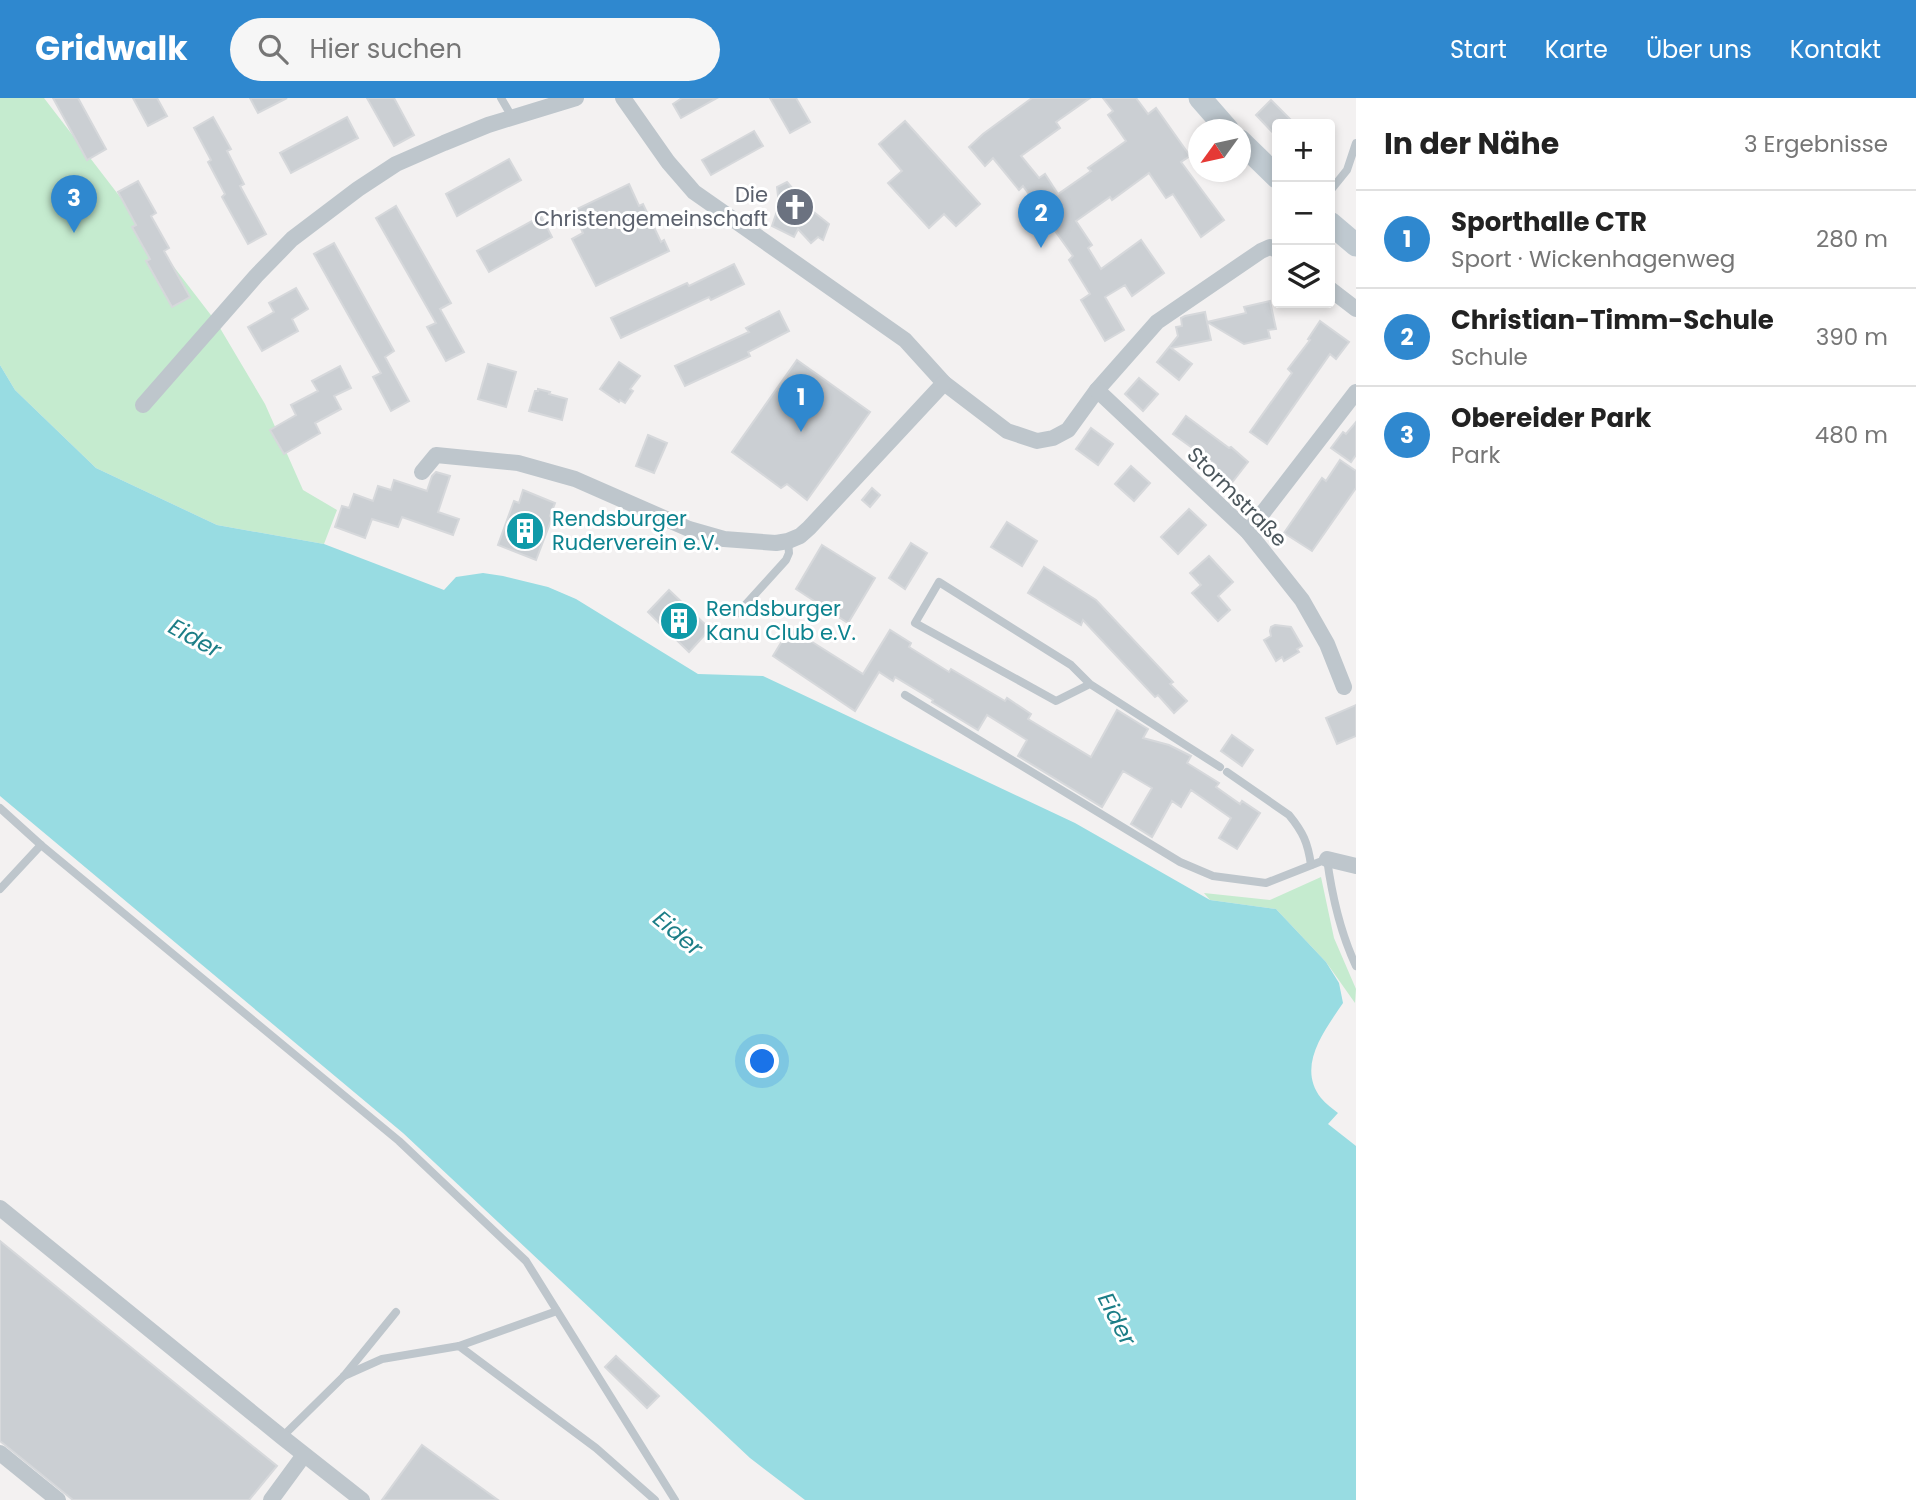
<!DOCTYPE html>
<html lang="de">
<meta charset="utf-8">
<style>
body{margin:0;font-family:Poppins,sans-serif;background:#f6f6f6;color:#222}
.controls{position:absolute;right:21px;top:21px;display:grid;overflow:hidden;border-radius:7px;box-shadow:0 4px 10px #0003}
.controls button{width:63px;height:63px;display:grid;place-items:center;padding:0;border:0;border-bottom:2px solid #e0e0e0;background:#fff;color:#222;font:35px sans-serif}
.compass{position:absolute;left:1188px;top:21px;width:63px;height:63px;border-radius:50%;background:#fff;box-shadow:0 4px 10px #0003;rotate:237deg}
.you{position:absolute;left:763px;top:964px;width:24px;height:24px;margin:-18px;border:5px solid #fff;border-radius:50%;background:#1a73e8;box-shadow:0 0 0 10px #1a73e833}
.badge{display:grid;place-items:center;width:46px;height:46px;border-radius:50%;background:#2f88cf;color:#fff;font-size:23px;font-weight:700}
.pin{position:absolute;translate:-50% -58px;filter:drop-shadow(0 2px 4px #0008)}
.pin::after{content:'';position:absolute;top:37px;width:24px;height:21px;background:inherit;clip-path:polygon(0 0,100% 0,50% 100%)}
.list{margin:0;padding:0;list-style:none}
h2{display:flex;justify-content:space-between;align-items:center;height:91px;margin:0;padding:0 28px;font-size:30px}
h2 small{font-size:23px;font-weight:400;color:#767676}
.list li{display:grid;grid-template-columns:46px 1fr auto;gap:21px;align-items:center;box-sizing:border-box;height:98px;padding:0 28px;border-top:2px solid #e0e0e0}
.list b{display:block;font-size:26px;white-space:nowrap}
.list p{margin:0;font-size:23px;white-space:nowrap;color:#767676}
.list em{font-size:23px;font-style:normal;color:#767676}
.icon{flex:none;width:38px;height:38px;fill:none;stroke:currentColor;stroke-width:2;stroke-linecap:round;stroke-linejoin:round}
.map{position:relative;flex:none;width:1356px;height:1402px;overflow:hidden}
header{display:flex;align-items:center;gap:42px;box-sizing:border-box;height:98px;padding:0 35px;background:#2f88cf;color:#fff}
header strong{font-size:33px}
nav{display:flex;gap:38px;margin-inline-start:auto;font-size:24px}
.search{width:490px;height:63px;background:#f6f6f6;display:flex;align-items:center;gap:18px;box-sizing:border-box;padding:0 24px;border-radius:38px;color:#767676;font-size:26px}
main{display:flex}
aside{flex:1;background:#fff}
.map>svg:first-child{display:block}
</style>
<header>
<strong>Gridwalk</strong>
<div class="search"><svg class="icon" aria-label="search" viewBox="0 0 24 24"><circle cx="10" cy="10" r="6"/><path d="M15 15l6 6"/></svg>Hier suchen</div>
<nav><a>Start</a><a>Karte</a><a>Über uns</a><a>Kontakt</a></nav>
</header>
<main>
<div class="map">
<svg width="1356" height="1402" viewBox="0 0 1356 1402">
<rect width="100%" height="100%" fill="#f3f1f1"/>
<g fill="#c5ebcf">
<polygon points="0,0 44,0 217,225 265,306 303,392 337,412 324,446 217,427 96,370 15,292 0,267"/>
<polygon points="1321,779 1334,840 1356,891 1355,905 1326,864 1276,811 1210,802 1204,795 1270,802"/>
</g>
<path fill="#98dce2" d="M0,267L15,292L96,370L217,427L324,446L444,492L456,479L483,475L503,478L548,489L576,501L698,576L763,578L1075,725L1210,802L1276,811L1326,864L1339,885L1343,905C1325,932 1296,968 1321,1000C1326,1006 1332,1010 1338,1015L1328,1026L1356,1048V1402H805L750,1360L403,1035L0,698Z"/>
<g fill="#cbcfd3" stroke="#d6d8db" stroke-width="2">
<polygon points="53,0 78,0 106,51 87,62"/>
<polygon points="133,0 157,0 167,18 148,28"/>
<polygon points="250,0 287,0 258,15"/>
<polygon points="367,0 394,0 414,37 394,48"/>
<polygon points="682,0 717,0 681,20 673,6"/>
<polygon points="770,0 796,0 810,24 790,35"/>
<polygon points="1032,0 1090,0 1056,24 1060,30 1021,58 1039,80 1045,76 1058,96 1091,73 1088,70 1126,43 1108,17 1113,13 1103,0 1136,0 1148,16 1156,10 1190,58 1181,64 1224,122 1201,139 1173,96 1166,100 1149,75 1112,102 1110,99 1076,123 1092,147 1088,150 1101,171 1141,142 1164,175 1132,198 1125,187 1105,199 1124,232 1105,243 1081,202 1090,196 1069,162 1073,158 1023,88 1019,92 993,60 985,68 969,49 983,36"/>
<polygon points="1271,2 1295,26 1277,26 1277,39 1256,17"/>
<polygon points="213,19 231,51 227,53 244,86 240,88 266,136 248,146 222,99 225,96 208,64 211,62 194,30"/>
<polygon points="347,19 358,40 291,75 280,55"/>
<polygon points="905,23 980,106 956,128 944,116 929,130 888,85 902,73 879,46"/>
<polygon points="754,33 763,48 711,77 702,62"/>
<polygon points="509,61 521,82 457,118 446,96"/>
<polygon points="138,83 156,115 151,118 169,150 164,153 190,199 172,209 146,163 150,161 132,129 136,127 118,94"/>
<polygon points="787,84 798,97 812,107 810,111 829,126 823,142 818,139 811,145 798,131 794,139 772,128 779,107 777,89"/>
<polygon points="629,86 639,108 643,106 661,144 664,142 669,153 596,188 572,141 583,135 573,113"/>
<polygon points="396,108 451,205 440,211 464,254 446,263 427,229 436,225 376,120"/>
<polygon points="541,118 552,139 489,174 477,153"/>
<polygon points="334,145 394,253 385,259 409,303 391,313 373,279 381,275 314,156"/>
<polygon points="734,166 744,186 711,202 709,199 621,240 611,220 687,185 689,188"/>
<polygon points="296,190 308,211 292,221 298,233 262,253 248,229 274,214 269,205"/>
<polygon points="1270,203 1276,231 1268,232 1270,240 1244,246 1207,224 1211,242 1171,250 1192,266 1179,282 1157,264 1178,238 1176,229 1182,228 1181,220 1185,218 1205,214 1207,224 1246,215 1244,209"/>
<polygon points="779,213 789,233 748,254 750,258 685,288 675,268 749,234 746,230"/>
<polygon points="1320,223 1349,244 1336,261 1330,256 1267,346 1250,334 1292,275 1288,271 1310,242 1308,241"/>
<polygon points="797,262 870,314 807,402 787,386 781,390 732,354"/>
<polygon points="619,264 640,278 630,291 633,293 625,305 620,302 619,304 600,291"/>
<polygon points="488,266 516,274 506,309 478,301"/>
<polygon points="340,268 351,290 334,298 341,311 315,325 320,335 284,356 270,332 296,317 291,307 318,293 312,283"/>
<polygon points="1139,280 1158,296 1143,313 1125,296"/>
<polygon points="538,291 550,294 549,296 567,301 562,322 529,313 535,293 538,293"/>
<polygon points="1186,318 1229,350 1231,349 1248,364 1230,387 1212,372 1216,367 1173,336"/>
<polygon points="1356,324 1356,357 1351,364 1331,350 1343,334 1346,336"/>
<polygon points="1091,330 1113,346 1098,367 1076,351"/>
<polygon points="648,337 667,345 654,375 636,368"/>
<polygon points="1340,362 1356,373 1356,390 1312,453 1284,435 1322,380 1326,383"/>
<polygon points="1131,368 1150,385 1134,403 1115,386"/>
<polygon points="436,374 450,378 438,414 459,421 453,437 402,419 398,429 372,421 365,440 335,429 342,408 349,410 354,396 373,403 378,388 391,392 394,382 427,393 432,378"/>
<polygon points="872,390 880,397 870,409 862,402"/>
<polygon points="523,392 555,405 550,418 552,420 536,462 498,447 514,403 519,405"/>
<polygon points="1189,411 1206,427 1178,456 1161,439"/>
<polygon points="1007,424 1037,443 1022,468 991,449"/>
<polygon points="911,445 927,455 905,491 889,480"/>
<polygon points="822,447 875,480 848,525 796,491"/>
<polygon points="1209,458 1233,484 1218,498 1230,512 1218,523 1192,495 1201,487 1190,475"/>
<polygon points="1044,469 1096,502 1173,584 1170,586 1187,603 1174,615 1158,597 1155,599 1083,522 1081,527 1028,495"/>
<polygon points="669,492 710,531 689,554 648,514"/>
<polygon points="1275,527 1291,529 1302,548 1297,551 1299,554 1284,563 1282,559 1276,563 1264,542 1271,538 1270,533 1271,529"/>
<polygon points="790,530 863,576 890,532 911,545 909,549 949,574 951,571 1005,603 1007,600 1031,616 1028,621 1091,659 1117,612 1148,631 1143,640 1169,647 1191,658 1187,665 1219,685 1216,689 1240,706 1242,703 1260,715 1237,751 1219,740 1231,720 1191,692 1181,709 1172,703 1152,739 1131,726 1152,690 1123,673 1102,709 1018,658 1027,642 987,617 978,632 932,604 933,602 895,579 893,583 879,574 855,613 773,558"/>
<polygon points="1356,607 1356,638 1337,646 1326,620"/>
<polygon points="1232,637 1253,652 1242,668 1221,653"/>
<polygon points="0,1143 277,1368 249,1402 73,1402 0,1343"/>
<polygon points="616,1258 659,1298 647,1310 605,1269"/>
<polygon points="422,1347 498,1402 382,1402"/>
</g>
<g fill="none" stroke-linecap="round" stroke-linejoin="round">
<g stroke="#bec6cc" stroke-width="8">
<polyline points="501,0 512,19"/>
<polyline points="1330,93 1347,72 1356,45"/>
<polyline points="738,515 786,462 789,455 788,443"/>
<polyline points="1090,586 1071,567 939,484 915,525 1056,603 1090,586 1220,669"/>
<path d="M905,597L1180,764L1213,778L1266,785L1327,761C1332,798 1340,834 1356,868"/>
<path d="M1227,674L1289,717C1303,734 1308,745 1311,767"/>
<polyline points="0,710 41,747 399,1043 526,1163 675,1402"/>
<polyline points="0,791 41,747"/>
<polyline points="459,1248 557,1213"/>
<polyline points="344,1278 382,1261 459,1248 596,1350 655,1402"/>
<polyline points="282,1339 344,1278 396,1214"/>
</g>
<g stroke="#bec6cc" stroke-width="16">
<polyline points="623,0 668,64 694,94 905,242 944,285 1007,333 1037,343 1053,340 1068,332 1097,292 1157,224 1261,153 1270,149 1277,152"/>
<polyline points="1330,191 1356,211"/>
<polyline points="1097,292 1248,434 1302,502 1327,546 1344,589"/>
<polyline points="143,307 256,178 292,141 358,91 396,66 444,45 488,27 576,0"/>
<polyline points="422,374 436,357 518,365 575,381 689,431 724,441 776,445 788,443 800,438 809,430 944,285"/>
<polyline points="1248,434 1356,294"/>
<polyline points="1327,761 1356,768"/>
<polyline points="0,1110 282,1339 362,1402"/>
<polyline points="0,1355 58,1402"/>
<polyline points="271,1402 304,1357"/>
</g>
<g stroke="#bfc9d0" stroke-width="23">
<polyline points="1200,0 1228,32"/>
<polyline points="1240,43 1277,79"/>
<polyline points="1330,125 1356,147"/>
</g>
</g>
<defs>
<symbol id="church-disc" viewBox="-11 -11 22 22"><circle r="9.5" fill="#6b7280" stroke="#fff"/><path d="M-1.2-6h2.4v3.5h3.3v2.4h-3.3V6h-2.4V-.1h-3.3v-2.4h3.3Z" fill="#fff"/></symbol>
<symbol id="building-disc" viewBox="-11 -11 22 22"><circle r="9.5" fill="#0f9aa8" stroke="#fff"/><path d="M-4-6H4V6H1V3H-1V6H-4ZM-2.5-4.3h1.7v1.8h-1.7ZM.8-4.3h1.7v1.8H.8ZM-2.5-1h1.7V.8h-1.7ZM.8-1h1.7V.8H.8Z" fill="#fff"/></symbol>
</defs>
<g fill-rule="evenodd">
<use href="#church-disc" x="773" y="87" width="44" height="44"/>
<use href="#building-disc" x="503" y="411" width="44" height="44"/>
<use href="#building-disc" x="657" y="501" width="44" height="44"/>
</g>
<g text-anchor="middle" stroke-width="6" stroke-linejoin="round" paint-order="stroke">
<g font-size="21" fill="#5b616d" stroke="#fff" text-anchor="end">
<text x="768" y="104">Die<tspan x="768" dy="24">Christengemeinschaft</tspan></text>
</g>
<g font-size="21" fill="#4b565c" stroke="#fff">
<text transform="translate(1237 399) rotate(45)" y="7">Stormstraße</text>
</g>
<g font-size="21" fill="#0d838f" stroke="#fff" text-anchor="start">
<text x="552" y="428">Rendsburger<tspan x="552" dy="24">Ruderverein e.V.</tspan></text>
<text x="706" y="518">Rendsburger<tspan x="706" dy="24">Kanu Club e.V.</tspan></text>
</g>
<g font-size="23" font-style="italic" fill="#1c7e87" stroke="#fff">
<text transform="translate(195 540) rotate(29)" y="8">Eider</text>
<text transform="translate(678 835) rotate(40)" y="8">Eider</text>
<text transform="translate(1117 1221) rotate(63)" y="8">Eider</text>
</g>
</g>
</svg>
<div class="controls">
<button>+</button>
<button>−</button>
<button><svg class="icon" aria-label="layers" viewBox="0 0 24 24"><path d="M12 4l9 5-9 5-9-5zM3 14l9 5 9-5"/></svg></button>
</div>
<svg class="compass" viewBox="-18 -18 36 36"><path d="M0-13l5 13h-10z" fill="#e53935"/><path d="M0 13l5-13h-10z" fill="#767676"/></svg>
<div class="you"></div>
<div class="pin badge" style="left:801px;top:334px">1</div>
<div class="pin badge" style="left:1041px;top:150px">2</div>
<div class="pin badge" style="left:74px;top:135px">3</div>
</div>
<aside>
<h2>In der Nähe<small>3 Ergebnisse</small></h2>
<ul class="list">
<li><span class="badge">1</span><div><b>Sporthalle CTR</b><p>Sport · Wickenhagenweg</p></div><em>280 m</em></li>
<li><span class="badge">2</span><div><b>Christian-Timm-Schule</b><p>Schule</p></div><em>390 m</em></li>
<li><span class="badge">3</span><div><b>Obereider Park</b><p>Park</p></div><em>480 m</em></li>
</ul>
</aside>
</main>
